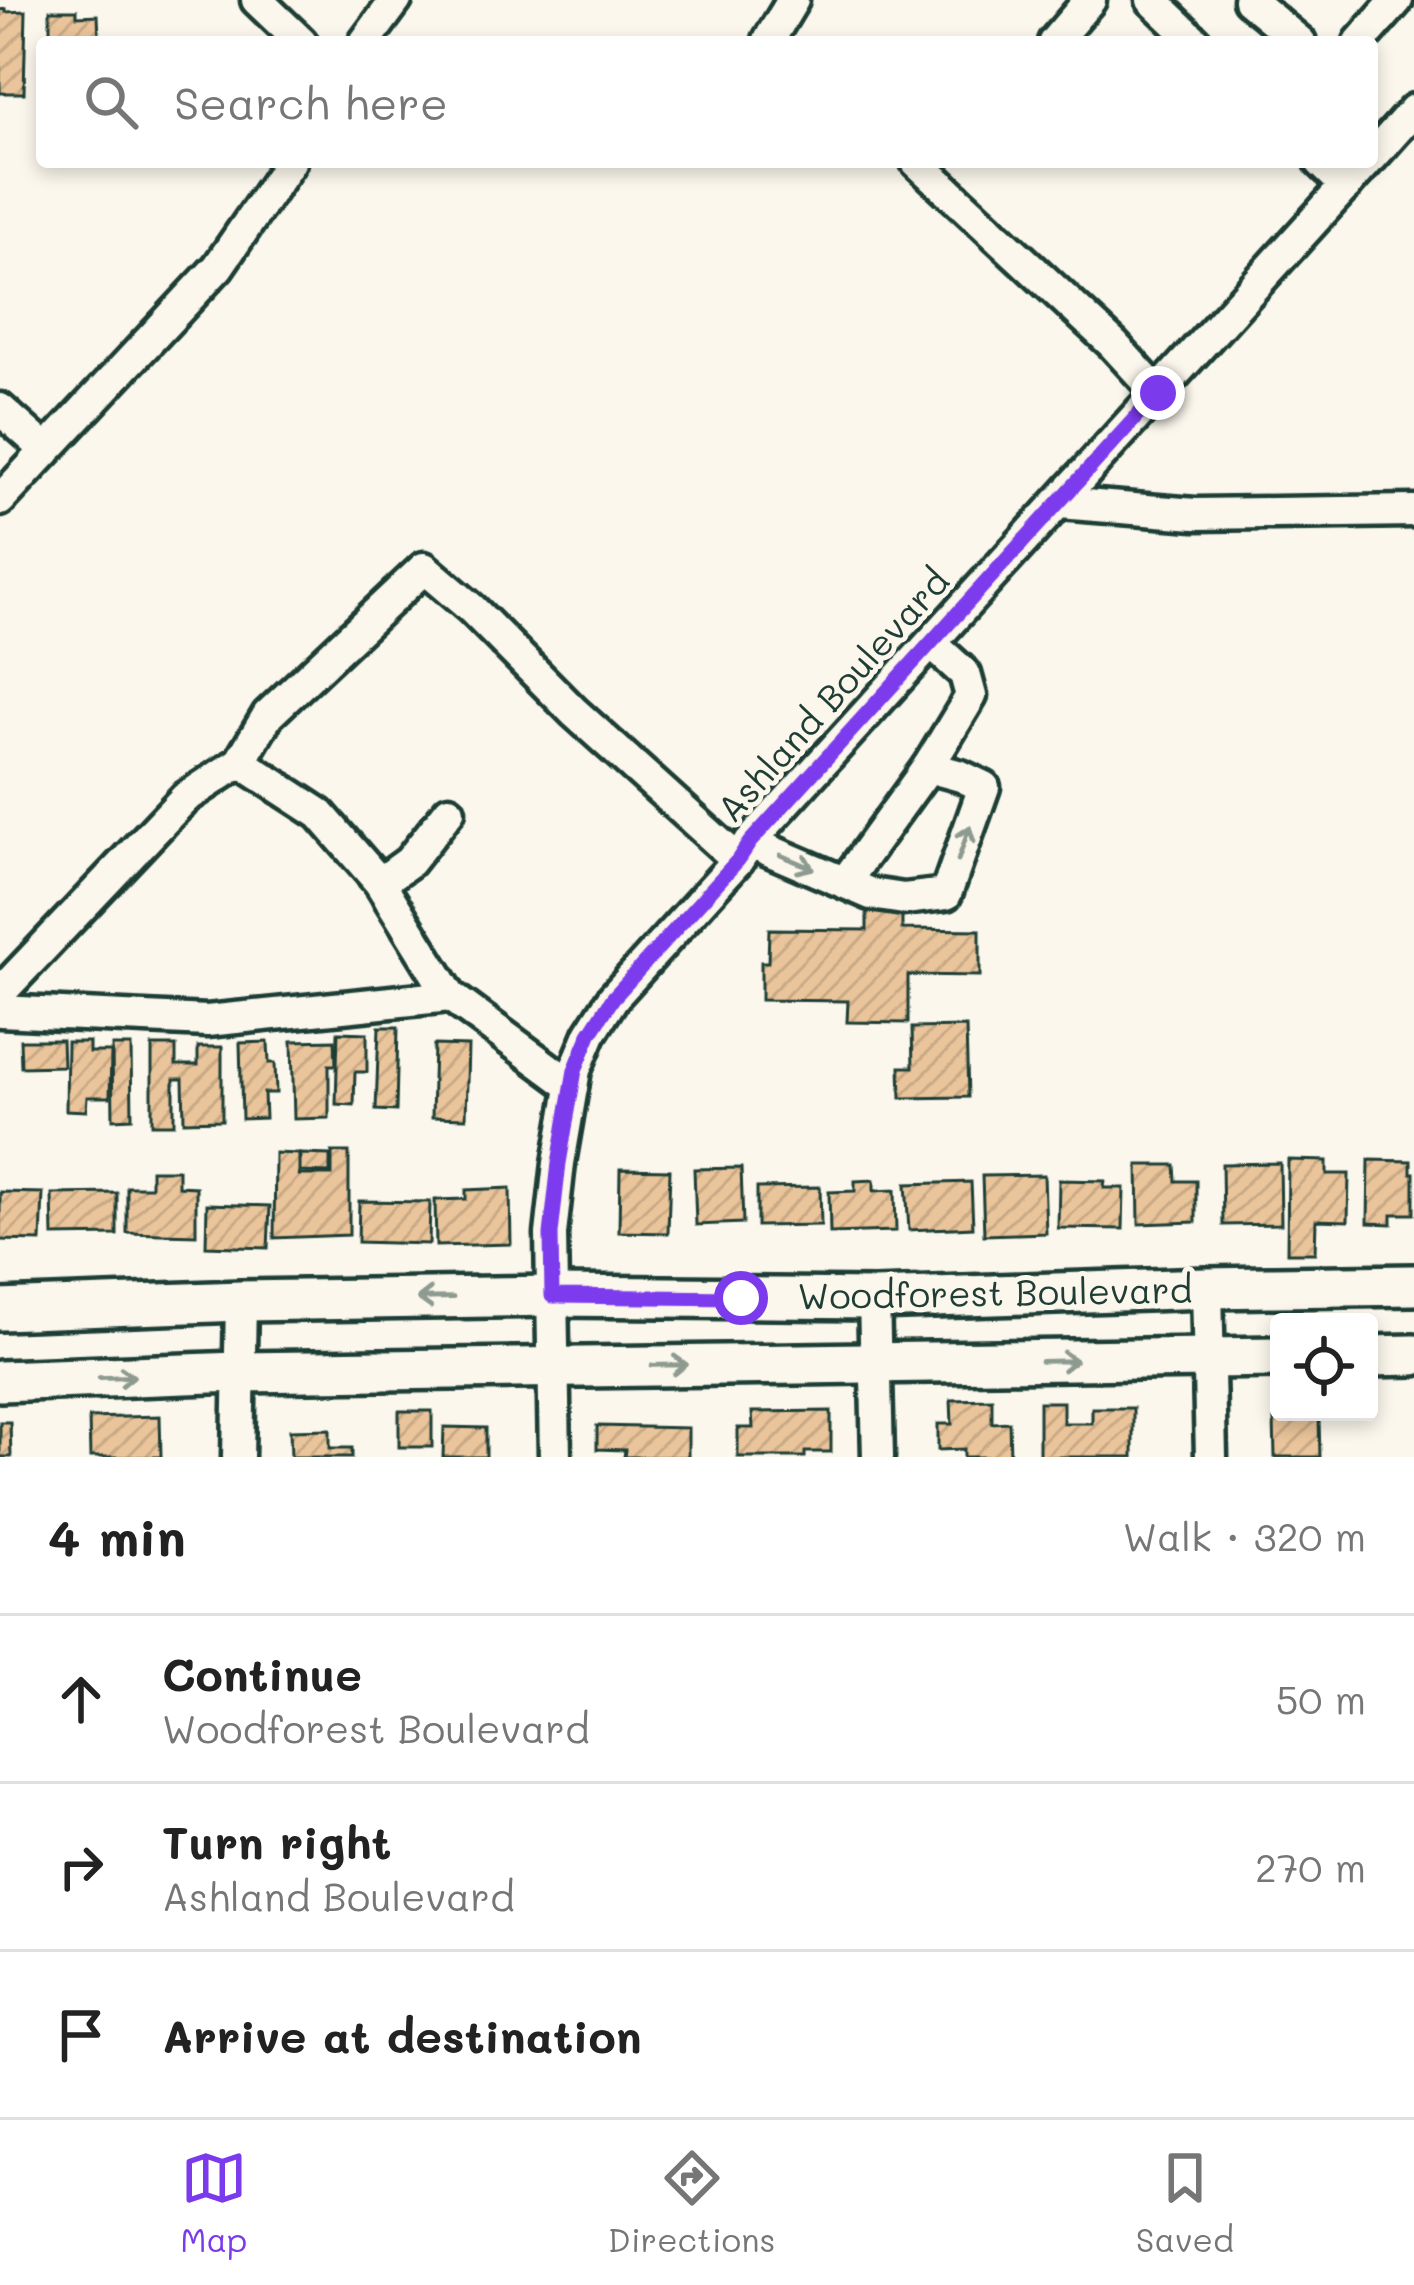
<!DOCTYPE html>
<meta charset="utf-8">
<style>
body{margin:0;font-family:Mali,sans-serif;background:#f2f2f2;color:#222}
.controls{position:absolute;right:36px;bottom:36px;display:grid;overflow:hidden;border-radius:12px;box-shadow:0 6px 18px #0003}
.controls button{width:108px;height:108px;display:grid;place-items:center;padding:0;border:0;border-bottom:3px solid #e0e0e0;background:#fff;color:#222;font:60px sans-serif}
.stop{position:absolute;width:36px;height:36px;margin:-27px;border:9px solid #7c3aed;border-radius:50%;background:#fff}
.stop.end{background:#7c3aed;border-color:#fff;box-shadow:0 3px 12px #0008}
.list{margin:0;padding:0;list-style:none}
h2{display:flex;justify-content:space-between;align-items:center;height:156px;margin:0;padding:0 48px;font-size:51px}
h2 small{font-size:39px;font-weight:400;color:#767676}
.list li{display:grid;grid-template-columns:78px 1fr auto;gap:36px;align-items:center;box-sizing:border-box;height:168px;padding:0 48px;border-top:3px solid #e0e0e0}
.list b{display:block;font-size:45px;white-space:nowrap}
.list p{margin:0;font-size:39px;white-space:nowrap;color:#767676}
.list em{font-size:39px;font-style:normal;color:#767676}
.icon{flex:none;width:66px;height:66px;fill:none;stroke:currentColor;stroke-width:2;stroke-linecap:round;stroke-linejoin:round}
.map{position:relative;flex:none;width:1414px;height:1457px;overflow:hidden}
.search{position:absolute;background:#fff;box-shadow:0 6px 18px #0003;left:36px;right:36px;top:36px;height:132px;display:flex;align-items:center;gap:30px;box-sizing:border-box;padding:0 42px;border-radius:12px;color:#767676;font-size:45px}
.sheet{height:660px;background:#fff}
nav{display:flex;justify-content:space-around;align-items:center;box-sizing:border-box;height:168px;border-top:3px solid #e0e0e0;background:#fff;font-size:33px;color:#767676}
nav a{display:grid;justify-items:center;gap:6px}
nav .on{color:#7c3aed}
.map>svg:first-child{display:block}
</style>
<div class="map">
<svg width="1414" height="1457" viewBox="0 0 1414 1457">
<defs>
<pattern id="building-hatch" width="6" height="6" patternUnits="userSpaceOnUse" patternTransform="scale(3)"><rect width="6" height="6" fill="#eac49a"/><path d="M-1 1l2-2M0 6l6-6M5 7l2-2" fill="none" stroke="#c8a985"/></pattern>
</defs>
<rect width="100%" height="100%" fill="#fbf7ec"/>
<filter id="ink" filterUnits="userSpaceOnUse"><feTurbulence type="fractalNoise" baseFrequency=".00833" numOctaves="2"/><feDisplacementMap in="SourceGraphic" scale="24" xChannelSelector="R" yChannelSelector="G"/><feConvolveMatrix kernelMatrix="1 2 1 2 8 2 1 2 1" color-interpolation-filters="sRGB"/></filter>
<g filter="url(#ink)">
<g fill="url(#building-hatch)" stroke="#1f3d34" stroke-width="3">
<polygon points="6,9 6,12 26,11 24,93 0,93 0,10"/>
<polygon points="50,10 77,10 77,16 98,15 99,39 103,39 103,42 50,42"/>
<polygon points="867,910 902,910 902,929 980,930 980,976 908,975 908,1023 847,1022 848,1001 761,1000 761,962 768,962 769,929 867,930"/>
<polygon points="379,1027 398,1027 396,1111 376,1110"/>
<polygon points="966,1027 968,1097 901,1098 900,1067 913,1067 912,1028"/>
<polygon points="338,1032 367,1033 367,1072 355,1072 354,1105 336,1104"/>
<polygon points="20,1040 62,1040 63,1066 21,1067"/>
<polygon points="335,1040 336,1065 329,1065 329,1118 294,1119 292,1041"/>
<polygon points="67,1042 89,1042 89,1052 111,1052 110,1097 87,1097 86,1111 66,1110"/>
<polygon points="268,1042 269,1063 275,1063 276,1093 264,1093 265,1118 242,1119 240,1043"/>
<polygon points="434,1045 468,1046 466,1118 432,1117"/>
<polygon points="112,1046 131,1046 132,1118 113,1119"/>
<polygon points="152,1046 176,1046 176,1065 198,1065 198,1047 222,1047 222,1120 184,1121 183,1079 174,1079 174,1124 152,1124"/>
<polygon points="332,1152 349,1152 349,1235 274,1238 275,1153 299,1154 299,1175 332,1175"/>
<polygon points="300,1154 330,1155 330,1173 300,1172"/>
<polygon points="1288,1160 1327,1161 1327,1174 1349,1174 1348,1221 1316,1220 1315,1253 1287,1253"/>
<polygon points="1369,1160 1411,1161 1411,1173 1414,1173 1414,1214 1392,1214 1392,1224 1368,1223"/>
<polygon points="1280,1163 1281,1224 1223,1225 1222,1164"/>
<polygon points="1138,1165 1175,1165 1176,1181 1196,1181 1196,1222 1139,1224"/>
<polygon points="741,1168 743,1223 696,1225 694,1169"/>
<polygon points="620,1169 670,1170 668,1233 619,1232"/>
<polygon points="151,1170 178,1170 178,1186 196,1187 196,1235 127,1233 127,1187 151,1187"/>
<polygon points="1044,1175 1046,1233 984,1235 982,1176"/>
<polygon points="874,1180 874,1191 895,1190 896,1231 830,1233 829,1192 855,1191 855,1181"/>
<polygon points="1059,1180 1105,1181 1104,1188 1124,1188 1123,1229 1058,1228"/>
<polygon points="971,1182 973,1227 909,1230 906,1184"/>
<polygon points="820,1187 821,1225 757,1226 757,1188"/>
<polygon points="510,1188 511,1244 436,1246 435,1200 466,1199 466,1190"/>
<polygon points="0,1192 43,1193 41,1241 0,1240"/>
<polygon points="117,1193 117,1235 53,1236 52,1194"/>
<polygon points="359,1201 430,1202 429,1244 358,1242"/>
<polygon points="207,1204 270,1206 268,1248 206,1246"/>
<polygon points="992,1399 992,1423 1009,1422 1010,1457 964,1457 964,1449 938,1450 938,1424 952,1424 951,1400"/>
<polygon points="1039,1402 1063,1402 1063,1423 1092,1423 1092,1408 1133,1408 1133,1457 1039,1457"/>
<rect x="399" y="1411" width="33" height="36"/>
<polygon points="831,1411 831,1452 805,1452 805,1457 738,1457 738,1428 753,1428 752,1412"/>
<polygon points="160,1416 161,1457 90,1457 89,1418"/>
<polygon points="1319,1419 1320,1457 1275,1457 1274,1420"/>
<polygon points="0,1422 10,1422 11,1457 0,1457"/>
<polygon points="597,1426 688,1428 688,1457 624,1457 625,1450 597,1449"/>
<polygon points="444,1427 486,1428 486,1457 443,1457"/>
<polygon points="330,1429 330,1448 352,1448 352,1457 291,1457 290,1430"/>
</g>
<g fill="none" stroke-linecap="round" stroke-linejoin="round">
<defs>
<g id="minor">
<polyline points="257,0 301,42"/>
<polyline points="1152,0 1196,42"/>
<polyline points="1249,0 1300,42"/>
<polyline points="365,42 396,0"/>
<polyline points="772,42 769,40 793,0"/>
<polyline points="1054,42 1090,0"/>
<polyline points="1360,42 1397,0"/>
<polyline points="1372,157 1414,110"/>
<polyline points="917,162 1113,344 1158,393"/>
<polyline points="1321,162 1346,186"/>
<polyline points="0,409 45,449"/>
<polyline points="0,500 218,267 290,162"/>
<polyline points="1060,503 1195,514 1414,511"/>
<polyline points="240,762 320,814 380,883 450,996 572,1086"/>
<polyline points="750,842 871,894 904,899 946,894 984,787 961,776 928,767"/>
<polyline points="845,882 928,767 971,696 965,674 932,644"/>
<polyline points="380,883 409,862 449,811"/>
<polyline points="0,993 185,798 240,762 268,715 424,568 472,609 574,712 738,860"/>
<polyline points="0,1011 207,1021 450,996"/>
<polyline points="1207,1288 1211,1457"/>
<polyline points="874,1299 878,1457"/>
<polyline points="238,1457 241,1301"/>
<polyline points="555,1457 551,1234 559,1163 575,1070 590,1034 613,998 738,860 750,842 1367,162"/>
</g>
<g id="major">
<polyline points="0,1310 241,1301 552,1296 874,1299 1207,1288 1414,1285"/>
<polyline points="1369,1356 1414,1355"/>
<polyline points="0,1381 238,1372 1279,1357"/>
</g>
</defs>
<use href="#minor" stroke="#1f3d34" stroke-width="39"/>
<use href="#major" stroke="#1f3d34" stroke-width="48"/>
<use href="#minor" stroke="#fbf7ec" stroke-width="30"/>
<use href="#major" stroke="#fbf7ec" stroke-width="39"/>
</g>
<defs><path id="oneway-shaft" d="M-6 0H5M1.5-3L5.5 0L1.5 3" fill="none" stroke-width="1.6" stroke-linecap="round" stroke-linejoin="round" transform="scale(3)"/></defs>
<g stroke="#8d9a90">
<use href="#oneway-shaft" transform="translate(964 843) rotate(-71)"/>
<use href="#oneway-shaft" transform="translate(797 862) rotate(23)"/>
<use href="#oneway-shaft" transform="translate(435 1298) rotate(179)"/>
<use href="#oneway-shaft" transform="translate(1059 1361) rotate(-1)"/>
<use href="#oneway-shaft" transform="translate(670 1365) rotate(-1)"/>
<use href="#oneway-shaft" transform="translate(117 1377) rotate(-2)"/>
</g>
</g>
<g fill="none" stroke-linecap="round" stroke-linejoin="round" filter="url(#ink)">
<polyline stroke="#7c3aed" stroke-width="15" points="741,1298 552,1296 551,1234 559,1163 575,1070 590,1034 613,998 738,860 750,842 1158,393"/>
</g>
<g text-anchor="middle" stroke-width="10" stroke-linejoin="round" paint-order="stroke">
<g font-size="36" fill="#1f3d34" stroke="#fbf7ec">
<text transform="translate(833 695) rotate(-48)" y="13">Ashland Boulevard</text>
<text transform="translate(995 1293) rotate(-1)" y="13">Woodforest Boulevard</text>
</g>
</g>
</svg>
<div class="controls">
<button><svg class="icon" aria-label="locate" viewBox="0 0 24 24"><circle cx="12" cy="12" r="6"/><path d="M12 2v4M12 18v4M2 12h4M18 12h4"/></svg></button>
</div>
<div class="stop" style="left:741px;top:1298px"></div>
<div class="stop end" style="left:1158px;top:393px"></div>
<div class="search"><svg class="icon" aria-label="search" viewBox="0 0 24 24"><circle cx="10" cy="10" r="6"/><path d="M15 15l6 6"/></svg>Search here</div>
</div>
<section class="sheet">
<h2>4 min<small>Walk · 320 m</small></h2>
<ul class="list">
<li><svg class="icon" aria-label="ahead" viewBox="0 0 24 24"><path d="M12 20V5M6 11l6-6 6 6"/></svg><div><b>Continue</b><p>Woodforest Boulevard</p></div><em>50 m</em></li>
<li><svg class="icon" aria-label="right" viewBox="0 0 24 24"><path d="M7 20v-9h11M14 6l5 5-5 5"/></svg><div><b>Turn right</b><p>Ashland Boulevard</p></div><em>270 m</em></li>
<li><svg class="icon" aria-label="arrive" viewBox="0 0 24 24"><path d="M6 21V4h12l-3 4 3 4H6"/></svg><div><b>Arrive at destination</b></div></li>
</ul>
</section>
<nav>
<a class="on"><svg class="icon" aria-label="map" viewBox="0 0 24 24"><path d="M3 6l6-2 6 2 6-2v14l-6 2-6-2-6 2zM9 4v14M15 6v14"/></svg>Map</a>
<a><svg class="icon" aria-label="directions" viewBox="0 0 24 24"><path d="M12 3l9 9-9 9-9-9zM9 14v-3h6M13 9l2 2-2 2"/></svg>Directions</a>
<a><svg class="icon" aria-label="saved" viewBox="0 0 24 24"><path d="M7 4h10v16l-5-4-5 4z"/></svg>Saved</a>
</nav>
